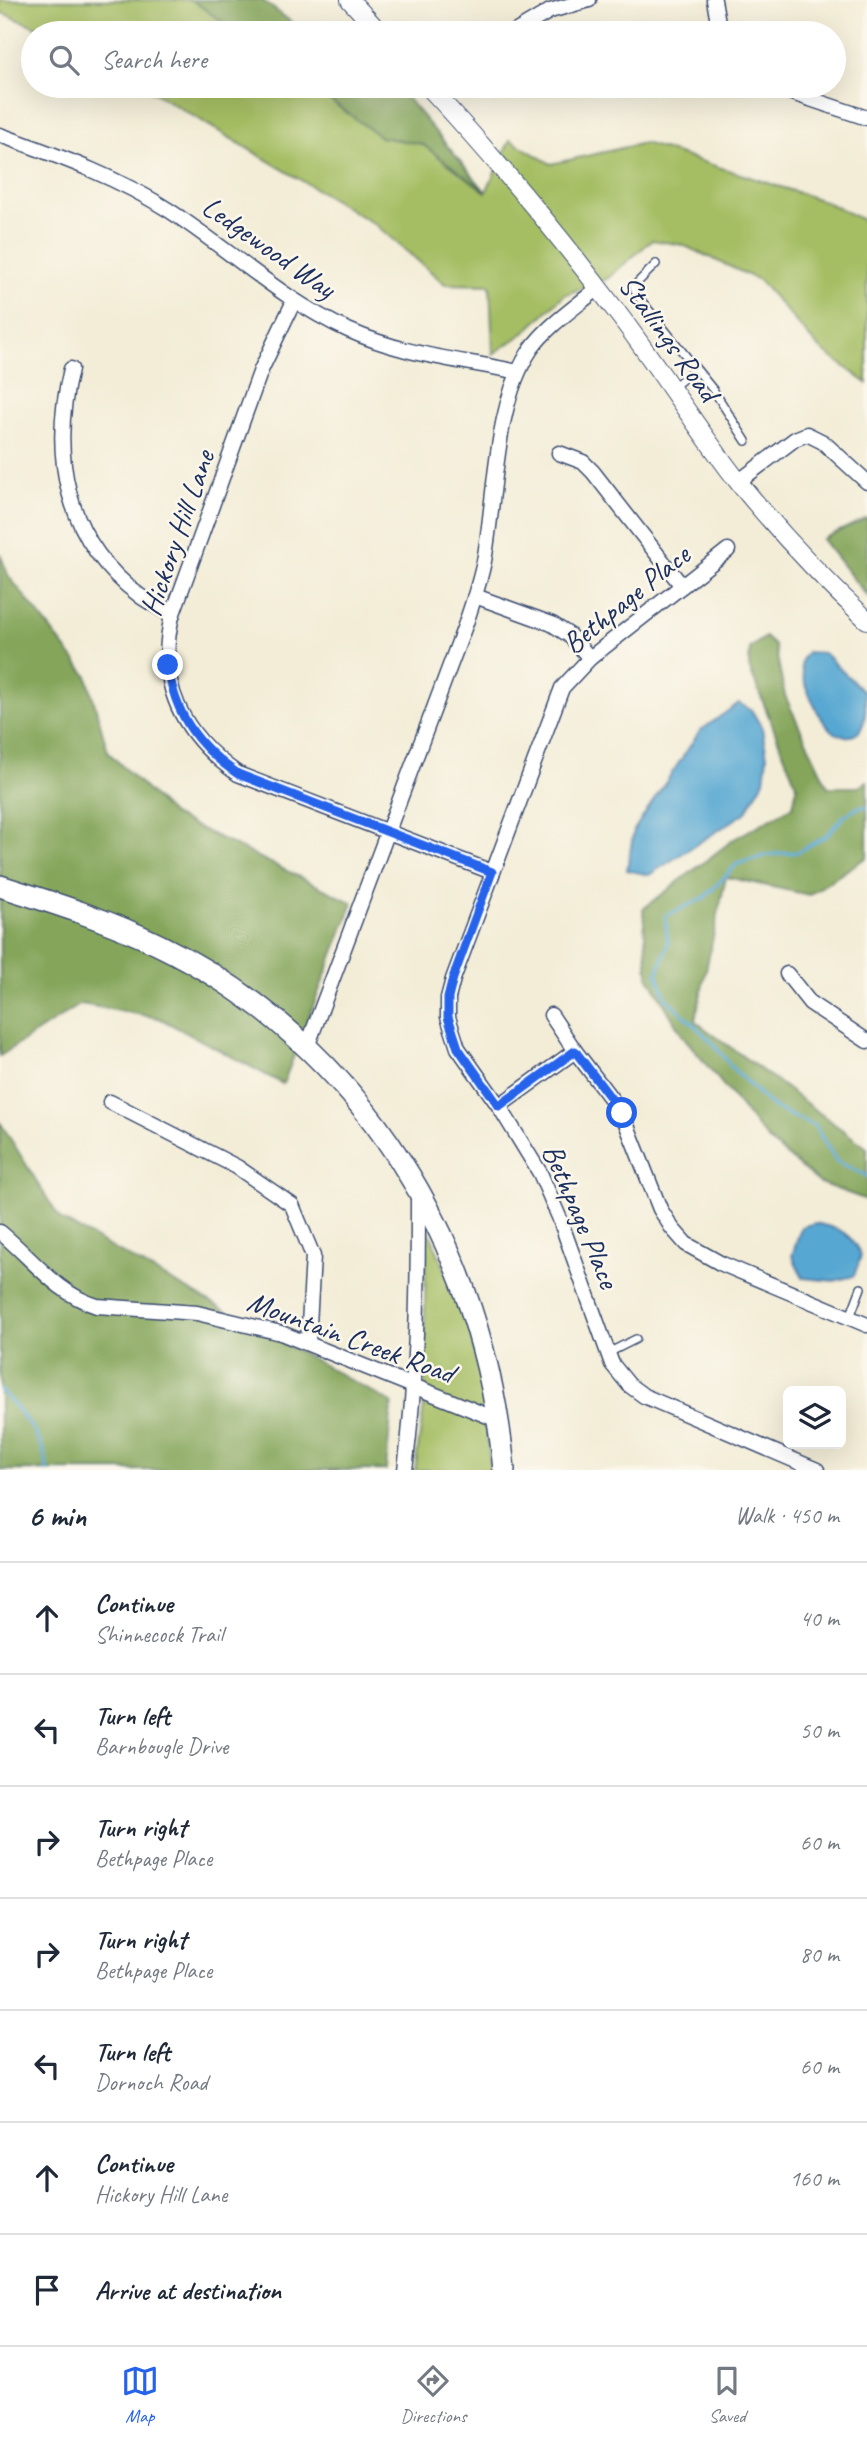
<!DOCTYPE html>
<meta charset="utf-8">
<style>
body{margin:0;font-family:Caveat,sans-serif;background:#f2f2f3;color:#1f2937}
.controls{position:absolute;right:21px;bottom:21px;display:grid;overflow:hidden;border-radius:10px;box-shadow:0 7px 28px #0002}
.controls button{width:63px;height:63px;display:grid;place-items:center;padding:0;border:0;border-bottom:2px solid #e0e1e3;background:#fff;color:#1f2937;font:35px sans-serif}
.stop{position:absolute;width:21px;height:21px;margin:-16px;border:5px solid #2563eb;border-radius:50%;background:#fff}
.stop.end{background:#2563eb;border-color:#fff;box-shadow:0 2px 7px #0008}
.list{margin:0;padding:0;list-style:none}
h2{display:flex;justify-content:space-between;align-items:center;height:91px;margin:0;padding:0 28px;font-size:30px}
h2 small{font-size:23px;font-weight:400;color:#747a83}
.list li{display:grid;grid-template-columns:46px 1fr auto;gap:21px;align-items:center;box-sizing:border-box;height:112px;padding:0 28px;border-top:2px solid #e0e1e3}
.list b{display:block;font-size:26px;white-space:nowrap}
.list p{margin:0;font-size:23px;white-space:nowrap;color:#747a83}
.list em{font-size:23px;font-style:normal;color:#747a83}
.icon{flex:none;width:38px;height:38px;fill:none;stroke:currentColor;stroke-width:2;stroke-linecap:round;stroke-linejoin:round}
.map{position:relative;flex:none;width:867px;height:1470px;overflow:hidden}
.search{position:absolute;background:#fff;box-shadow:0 7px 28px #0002;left:21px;right:21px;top:21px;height:77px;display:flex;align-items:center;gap:18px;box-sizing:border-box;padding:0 24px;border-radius:38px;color:#747a83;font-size:26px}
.sheet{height:875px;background:#fff}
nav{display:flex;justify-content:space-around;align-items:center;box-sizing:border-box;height:98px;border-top:2px solid #e0e1e3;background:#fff;font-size:19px;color:#747a83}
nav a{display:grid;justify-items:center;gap:4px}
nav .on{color:#2563eb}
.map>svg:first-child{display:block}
</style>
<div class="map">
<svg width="867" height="1470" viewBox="0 0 867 1470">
<rect width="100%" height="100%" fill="#fbf7ec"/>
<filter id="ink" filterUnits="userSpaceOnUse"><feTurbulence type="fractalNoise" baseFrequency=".0143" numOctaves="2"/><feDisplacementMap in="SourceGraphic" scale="14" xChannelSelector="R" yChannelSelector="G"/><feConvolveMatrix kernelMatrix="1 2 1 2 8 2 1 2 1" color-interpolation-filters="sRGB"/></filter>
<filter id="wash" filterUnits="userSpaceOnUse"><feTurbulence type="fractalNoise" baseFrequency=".00686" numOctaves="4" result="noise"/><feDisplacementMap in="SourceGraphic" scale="28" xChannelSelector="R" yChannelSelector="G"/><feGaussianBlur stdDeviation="1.57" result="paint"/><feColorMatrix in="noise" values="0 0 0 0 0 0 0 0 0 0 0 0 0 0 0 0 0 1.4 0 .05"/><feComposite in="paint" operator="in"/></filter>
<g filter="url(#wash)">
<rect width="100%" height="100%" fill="#f3edd7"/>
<g fill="#a5be64" stroke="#607661" stroke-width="2">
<polygon points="0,0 192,0 238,33 51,33 0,12"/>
<polygon points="143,86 310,86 381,137 422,144 486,192 510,140 551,164 644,143 824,201 867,222 867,383 819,348 759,280 683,245 652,240 607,279 564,295 524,333 493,354 490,285 445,284 376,225"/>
<polygon points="426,1224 469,1327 484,1396 490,1470 415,1470 424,1406"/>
</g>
<g fill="#84a55a" stroke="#506a5c" stroke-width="2">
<polygon points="192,0 262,0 306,33 238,33"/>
<polygon points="310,86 397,86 486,192 422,144 381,137"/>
<polygon points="867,518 867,596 822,539"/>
<polygon points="0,553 8,575 87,676 108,752 172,815 353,903 283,1084 159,1018 81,1004 0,1056"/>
<polygon points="765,637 775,646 785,696 828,787 859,787 867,781 867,857 809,895 726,877 695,1021 867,1148 867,1200 820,1183 768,1140 682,1035 648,976 643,909 734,839 793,806 797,787 749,667 750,648"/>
<polygon points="0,1122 60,1219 392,1403 386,1470 0,1470"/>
</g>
<g fill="#57a7d2" stroke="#396b98" stroke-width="2">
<path d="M807,652L824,653L864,692C867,709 867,739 845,736C841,735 838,735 835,733C821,725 798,677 802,661C802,658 805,655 807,652Z"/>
<polygon points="739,703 752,711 762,728 767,756 764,781 745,813 649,875 627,870 634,830 700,731"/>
<path d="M815,1223C840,1229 850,1231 861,1256L854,1276L834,1281L803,1278L792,1256L801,1227Z"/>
</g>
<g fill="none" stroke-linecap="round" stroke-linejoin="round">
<g stroke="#57a7d2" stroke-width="3.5">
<polyline points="867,807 859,807 844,816 826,836 798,852 767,855 737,864 704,898 665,916 668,944 657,974 666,998 712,1042 734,1070 774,1108 815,1126 836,1161 867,1176"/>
<path d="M0,1390C20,1411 46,1440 47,1470"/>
</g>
</g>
</g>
<g filter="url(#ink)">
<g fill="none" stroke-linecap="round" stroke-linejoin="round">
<defs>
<g id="service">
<polyline points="656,264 634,286 636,294 714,391 746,441"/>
<polyline points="672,388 695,369"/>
<polyline points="850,1317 861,1288"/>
<polyline points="608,1353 636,1339"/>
</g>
<g id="minor">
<polyline points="714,0 720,33"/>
<polyline points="513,33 550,11 589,0"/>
<polyline points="771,86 867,118"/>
<polyline points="437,96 449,86"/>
<path d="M0,135C58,156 118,177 170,211C230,250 282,300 348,330C406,356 458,359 518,372"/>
<path d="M294,301L261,370L172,616C156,684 182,735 238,774L492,872"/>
<path d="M71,369C50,455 65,540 140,596C150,603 162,609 172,616"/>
<polyline points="559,453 583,462 593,472 682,586"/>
<polyline points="738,482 795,439 807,434 823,442 867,482"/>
<polyline points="728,550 590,658 562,688 453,979 448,998 448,1017 458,1048 499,1106 540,1173 559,1217 612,1364 629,1385 644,1396 817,1470"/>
<polyline points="475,596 552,624 569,635 590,658"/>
<polyline points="787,974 810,1003 867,1041"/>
<polyline points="551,1015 575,1051 622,1113 660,1209 672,1228 686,1244 720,1263 867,1325"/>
<path d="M307,1047L466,623C473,602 480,582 484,561C496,496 494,404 531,349C548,325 576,307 598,288"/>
<polyline points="110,1102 237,1167 292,1205 313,1256 308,1342"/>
<polyline points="499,1106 575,1051"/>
<path d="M0,1232C31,1257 57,1294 97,1306L197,1313L281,1333L498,1420"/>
<path d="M405,1470C417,1377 418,1289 418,1196"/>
</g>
<g id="tertiary">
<polyline points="350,0 380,33"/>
<path d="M428,86C495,158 557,232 616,311C659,367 696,428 740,484C779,532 822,578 867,620"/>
</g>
<path id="secondary" d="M0,886C54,903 108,920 159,945C364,1045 484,1247 504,1470"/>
</defs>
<use href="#service" stroke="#3b4c70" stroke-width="10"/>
<use href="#minor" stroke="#3b4c70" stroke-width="17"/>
<use href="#tertiary" stroke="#3b4c70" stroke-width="20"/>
<use href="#secondary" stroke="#3b4c70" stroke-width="24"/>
<use href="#service" stroke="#fff" stroke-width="7"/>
<use href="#minor" stroke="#fff" stroke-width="14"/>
<use href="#tertiary" stroke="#fff" stroke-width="18"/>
<use href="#secondary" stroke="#fff" stroke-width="21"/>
</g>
</g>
<g fill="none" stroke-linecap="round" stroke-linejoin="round" filter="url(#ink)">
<path stroke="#2563eb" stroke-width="9" d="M168,665C174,714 198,747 238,774L492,872L453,978L448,998V1017L458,1048L499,1106L575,1051L622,1113"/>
</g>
<g text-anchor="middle" stroke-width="5" stroke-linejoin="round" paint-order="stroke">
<g font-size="30" fill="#1b2f5e" stroke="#fbf7ec">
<text transform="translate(269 247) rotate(35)" y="10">Ledgewood Way</text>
<text transform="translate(669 338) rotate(54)" y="10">Stallings Road</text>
<text transform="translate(177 533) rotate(-71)" y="10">Hickory Hill Lane</text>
<text transform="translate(626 599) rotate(-39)" y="10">Bethpage Place</text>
<text transform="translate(581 1216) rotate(67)" y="10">Bethpage Place</text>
<text transform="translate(351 1337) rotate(20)" y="10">Mountain Creek Road</text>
</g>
</g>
</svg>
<div class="controls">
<button><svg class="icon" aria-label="layers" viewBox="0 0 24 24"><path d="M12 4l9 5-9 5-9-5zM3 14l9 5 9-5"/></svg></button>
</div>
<div class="stop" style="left:622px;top:1113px"></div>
<div class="stop end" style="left:168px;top:665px"></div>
<div class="search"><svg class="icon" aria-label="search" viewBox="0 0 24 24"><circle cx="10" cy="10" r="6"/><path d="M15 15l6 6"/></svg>Search here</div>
</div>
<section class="sheet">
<h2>6 min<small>Walk · 450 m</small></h2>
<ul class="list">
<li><svg class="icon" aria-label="ahead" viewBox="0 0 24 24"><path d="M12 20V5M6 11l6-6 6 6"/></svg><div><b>Continue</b><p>Shinnecock Trail</p></div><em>40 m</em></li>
<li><svg class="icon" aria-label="left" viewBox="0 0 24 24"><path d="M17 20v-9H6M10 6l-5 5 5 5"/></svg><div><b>Turn left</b><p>Barnbougle Drive</p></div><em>50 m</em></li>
<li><svg class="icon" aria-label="right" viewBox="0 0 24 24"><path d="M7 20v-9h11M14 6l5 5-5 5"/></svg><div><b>Turn right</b><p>Bethpage Place</p></div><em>60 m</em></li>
<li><svg class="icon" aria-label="right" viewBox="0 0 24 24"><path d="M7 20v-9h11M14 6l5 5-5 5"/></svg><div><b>Turn right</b><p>Bethpage Place</p></div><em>80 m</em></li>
<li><svg class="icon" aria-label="left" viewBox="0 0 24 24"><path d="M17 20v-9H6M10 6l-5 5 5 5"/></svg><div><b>Turn left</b><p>Dornoch Road</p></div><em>60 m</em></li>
<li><svg class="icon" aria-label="ahead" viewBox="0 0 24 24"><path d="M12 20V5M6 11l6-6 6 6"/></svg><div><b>Continue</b><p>Hickory Hill Lane</p></div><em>160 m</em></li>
<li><svg class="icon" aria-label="arrive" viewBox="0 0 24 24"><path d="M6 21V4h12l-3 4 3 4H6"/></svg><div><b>Arrive at destination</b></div></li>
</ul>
</section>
<nav>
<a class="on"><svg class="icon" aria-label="map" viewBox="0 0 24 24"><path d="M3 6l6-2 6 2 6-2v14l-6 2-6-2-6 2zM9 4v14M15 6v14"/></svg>Map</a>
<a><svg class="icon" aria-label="directions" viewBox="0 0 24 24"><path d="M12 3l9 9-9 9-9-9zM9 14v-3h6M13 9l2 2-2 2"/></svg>Directions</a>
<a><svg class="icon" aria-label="saved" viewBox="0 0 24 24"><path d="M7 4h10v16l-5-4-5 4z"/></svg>Saved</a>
</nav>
